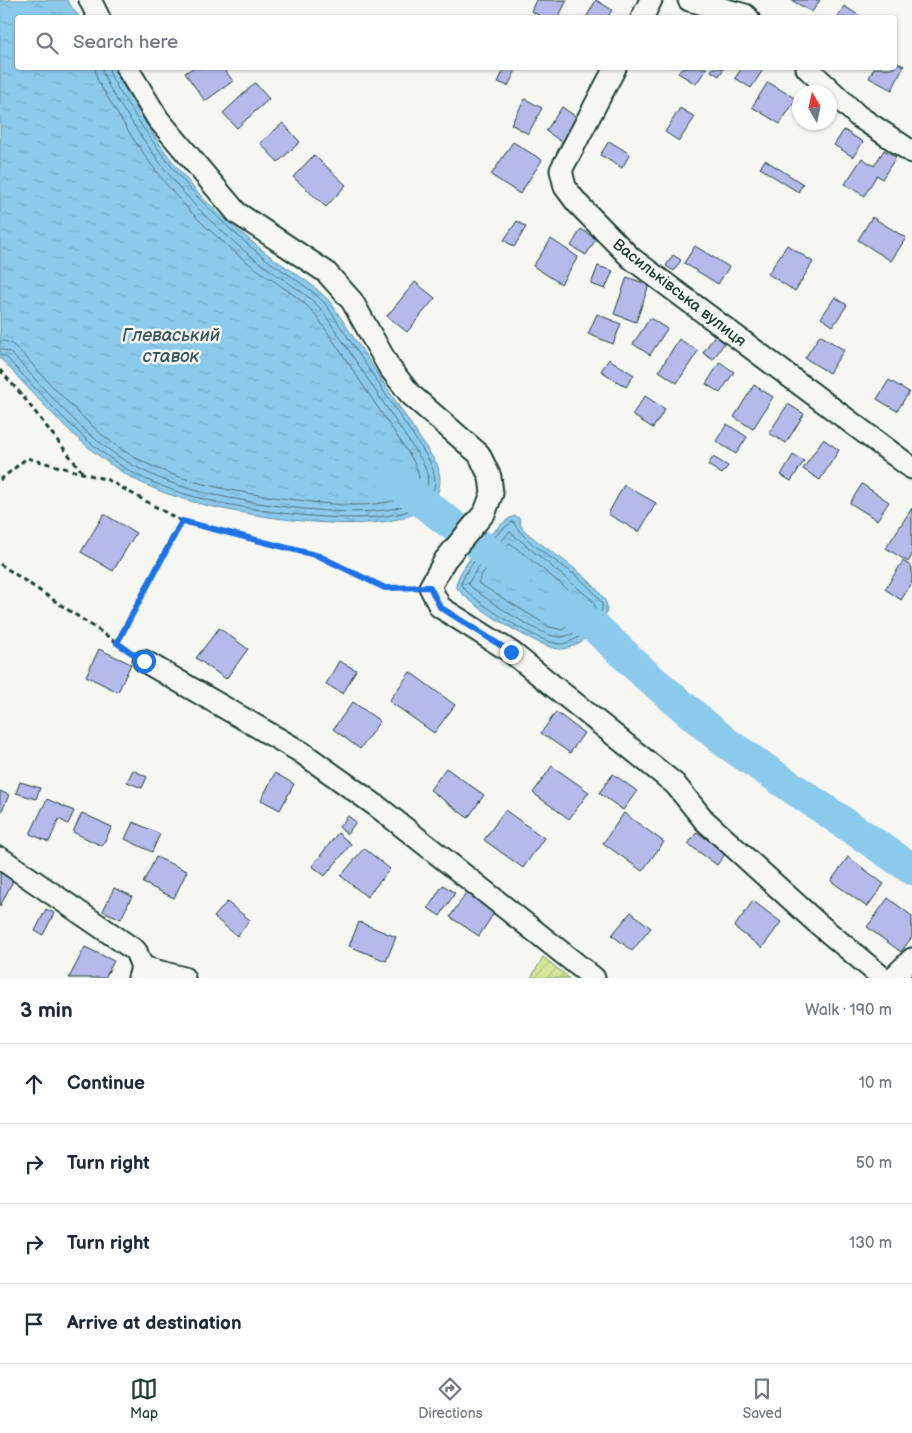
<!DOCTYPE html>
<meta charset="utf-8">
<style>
body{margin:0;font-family:"Balsamiq Sans",sans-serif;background:#f2f2f3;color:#1f2937}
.compass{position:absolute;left:792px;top:85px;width:45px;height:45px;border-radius:50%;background:#fff;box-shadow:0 1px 4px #0004;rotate:351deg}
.stop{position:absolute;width:15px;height:15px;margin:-11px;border:4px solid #1a73e8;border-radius:50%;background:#fff}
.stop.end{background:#1a73e8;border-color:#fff;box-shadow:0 1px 5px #0008}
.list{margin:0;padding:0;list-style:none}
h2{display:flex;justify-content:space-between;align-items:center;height:65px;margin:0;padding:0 20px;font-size:21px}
h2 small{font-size:16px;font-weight:400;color:#747a83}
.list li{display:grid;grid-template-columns:32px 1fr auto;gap:15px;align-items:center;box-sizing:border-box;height:80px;padding:0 20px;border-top:1px solid #e0e1e3}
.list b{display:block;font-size:19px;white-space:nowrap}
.list em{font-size:16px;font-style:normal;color:#747a83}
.icon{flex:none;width:28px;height:28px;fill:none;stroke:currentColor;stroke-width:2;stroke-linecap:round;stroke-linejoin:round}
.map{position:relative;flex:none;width:912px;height:978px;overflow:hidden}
.search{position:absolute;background:#fff;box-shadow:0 1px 4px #0004;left:15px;right:15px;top:15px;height:55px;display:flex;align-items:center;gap:12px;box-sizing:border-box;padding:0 18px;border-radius:5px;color:#747a83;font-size:19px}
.sheet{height:385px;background:#fff}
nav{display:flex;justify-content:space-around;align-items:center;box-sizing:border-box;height:70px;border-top:1px solid #e0e1e3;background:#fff;font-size:14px;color:#747a83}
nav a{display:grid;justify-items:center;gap:2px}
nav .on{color:#1f3d34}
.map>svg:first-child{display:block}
</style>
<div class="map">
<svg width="912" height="978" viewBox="0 0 912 978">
<defs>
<pattern id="garden-furrows" width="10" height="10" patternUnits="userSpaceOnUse" patternTransform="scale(1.25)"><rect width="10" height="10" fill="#d5e79b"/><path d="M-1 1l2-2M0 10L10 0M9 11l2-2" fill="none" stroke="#b6c786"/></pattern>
<pattern id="water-ripples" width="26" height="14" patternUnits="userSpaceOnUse" patternTransform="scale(1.25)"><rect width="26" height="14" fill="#8ccaec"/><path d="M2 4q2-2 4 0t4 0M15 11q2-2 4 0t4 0" fill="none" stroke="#78aecb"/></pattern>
</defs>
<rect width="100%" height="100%" fill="#f6f6f2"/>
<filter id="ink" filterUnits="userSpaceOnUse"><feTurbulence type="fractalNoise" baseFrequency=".02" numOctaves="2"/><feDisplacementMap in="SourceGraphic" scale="10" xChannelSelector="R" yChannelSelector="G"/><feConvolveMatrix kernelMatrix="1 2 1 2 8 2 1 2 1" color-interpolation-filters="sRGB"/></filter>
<g filter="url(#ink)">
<polygon fill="url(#garden-furrows)" stroke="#7a9268" points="543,957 569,978 531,978"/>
<g fill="url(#water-ripples)" stroke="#6092a2">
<path d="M0,0H67L79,17L18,18V68H113C145,124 181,183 232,225C247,237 261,250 277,261C296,274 315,285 331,303L437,464C468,558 245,515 205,505C181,499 156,491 134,479C81,450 41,401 0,358Z"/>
<path d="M515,516L519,518L521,526L526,532C549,552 588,573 604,599C610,607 606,616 601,623C593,635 574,649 560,649C538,648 468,604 456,587C455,571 500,519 515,516Z"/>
</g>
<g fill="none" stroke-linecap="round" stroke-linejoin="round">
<g stroke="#4b757e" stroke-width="1">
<path d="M0,341C5,341 10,342 14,346C24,354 32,364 40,373C64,398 87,424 114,444C168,483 233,492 297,500C327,504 358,508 388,502C419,496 427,484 411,457L316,315C302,299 285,289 268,277C251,266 235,253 220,239C168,196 130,137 97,79L95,68"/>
<path d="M0,349L10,352C50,394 89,444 142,470C163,481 187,489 210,494C241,501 466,545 422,461L322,310C307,294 289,283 271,271C254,259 238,246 223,232C185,200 156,159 129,118C121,106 103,81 102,68"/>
<path d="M0,355L6,357C46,399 85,447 137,475C159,486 184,495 208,500C245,509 477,553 428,458L327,306C308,284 280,271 258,253C208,212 171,171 136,117C129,105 110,81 109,68"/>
<path d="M513,522C534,556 582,569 602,604C603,613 597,622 591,628C584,634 570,644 560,644C539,643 474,602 461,585C462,572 501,526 513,522Z"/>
<path d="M510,532L591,599L596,608C591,621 577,635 562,637C543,639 484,598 468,584L476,570Z"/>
<polygon points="510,543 581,600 588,608 580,619 562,630 550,627 478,583 481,575"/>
</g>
<g stroke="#8ccaec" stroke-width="32">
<polyline points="392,479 454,526"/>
<polyline points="478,544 517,573"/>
<polyline points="561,604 597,629 646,675 725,742 912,869"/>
</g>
</g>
<g fill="#b6b9ea" stroke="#1f3d34">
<polygon points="536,0 567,0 558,18 544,18 531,11"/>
<polygon points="596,0 612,10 607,18 586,18"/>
<polygon points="791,0 820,0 812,12"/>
<polygon points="844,6 863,18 837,18"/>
<polygon points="894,61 904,66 892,90 869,78 874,68 894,68"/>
<polygon points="193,68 223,68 233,81 205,101 185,73"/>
<polygon points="505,68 517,68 508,86 498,82"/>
<polygon points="681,68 707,68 696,84 678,73"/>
<polygon points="713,68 724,68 719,76 711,71"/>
<polygon points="742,68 764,68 751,88 735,78"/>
<polygon points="768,82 796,99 780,124 752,107"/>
<polygon points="255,83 269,99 237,128 223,113"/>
<polygon points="525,99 542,108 528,134 511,124"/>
<polygon points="562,107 582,121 566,145 546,131"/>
<polygon points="680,108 695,117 679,141 665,132"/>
<polygon points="283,123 300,142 278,162 260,143"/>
<polygon points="844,130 863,142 853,157 834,145"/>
<polygon points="609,141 630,154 622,168 600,155"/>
<polygon points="513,142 542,160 520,194 491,175"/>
<polygon points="884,150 896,157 882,179 877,175 864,196 845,184 862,158 874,166"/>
<polygon points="314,155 346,185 326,207 293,177"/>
<polygon points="765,160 803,184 798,192 760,168"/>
<polygon points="872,217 906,238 891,261 858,240"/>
<polygon points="517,221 526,227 514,247 504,240"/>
<polygon points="581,229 596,239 586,255 571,246"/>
<polygon points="551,239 578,257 561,284 533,266"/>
<polygon points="787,245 813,262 795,291 768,274"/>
<polygon points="695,246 729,267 718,284 684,263"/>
<polygon points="673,255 681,260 674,271 666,266"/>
<polygon points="598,266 613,271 605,289 591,284"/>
<polygon points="627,277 649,285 636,322 614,314"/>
<polygon points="415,282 435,298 407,332 387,316"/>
<polygon points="835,297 847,305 833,326 821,318"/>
<polygon points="597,314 621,324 613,344 588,334"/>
<polygon points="650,318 667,329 650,355 633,344"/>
<polygon points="715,335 725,342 713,360 703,353"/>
<polygon points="820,335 844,350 829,373 805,358"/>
<polygon points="679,339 698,351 677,383 659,371"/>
<polygon points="609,359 634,375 626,387 601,371"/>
<polygon points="720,362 734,372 720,393 706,384"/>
<polygon points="889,380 909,392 897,411 877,399"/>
<polygon points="754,385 773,397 753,429 734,417"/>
<polygon points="645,396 665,409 653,428 632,415"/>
<polygon points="788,404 804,414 786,443 769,433"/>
<polygon points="727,424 747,437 736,454 716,441"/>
<polygon points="823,439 839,450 820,480 803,469"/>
<polygon points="793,455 804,461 791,481 781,475"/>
<polygon points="713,457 728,466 722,474 708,465"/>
<polygon points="862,484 889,502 877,520 850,503"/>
<polygon points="624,485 656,503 639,532 608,514"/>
<polygon points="912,508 912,555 908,562 886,548"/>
<polygon points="104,514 136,533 113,571 81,552"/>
<polygon points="903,561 912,567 912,583 901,600 885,589"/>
<polygon points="219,628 248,649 226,679 196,658"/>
<polygon points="99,649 131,664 118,692 86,676"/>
<polygon points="339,661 356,670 343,694 326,684"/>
<polygon points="410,672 455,705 434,733 389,701"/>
<polygon points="353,702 380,721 360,749 333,729"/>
<polygon points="556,712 584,733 570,753 541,733"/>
<polygon points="552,766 589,792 569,819 533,793"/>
<polygon points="446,768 484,795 468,818 430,790"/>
<polygon points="133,770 147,777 142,788 127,782"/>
<polygon points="275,773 294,784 280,810 261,800"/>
<polygon points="613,774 637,791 623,810 599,793"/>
<polygon points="20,782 40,788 36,799 16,793"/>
<polygon points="0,791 9,795 0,815"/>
<polygon points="47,799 74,811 68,824 59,819 49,842 30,834"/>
<polygon points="505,810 544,838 523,868 484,840"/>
<polygon points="82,813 112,827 102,846 73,832"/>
<polygon points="624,813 664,842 642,871 603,843"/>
<polygon points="348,816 356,822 347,834 339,827"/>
<polygon points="133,822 160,834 152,852 125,839"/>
<polygon points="697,832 726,853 717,865 688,844"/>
<polygon points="338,833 351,844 325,876 312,866"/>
<polygon points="364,848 390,869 367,897 341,876"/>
<polygon points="156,857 187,871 174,898 143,883"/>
<polygon points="848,857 884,884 867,907 831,881"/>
<polygon points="2,868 16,875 0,906 0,872"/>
<polygon points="443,885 455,893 440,916 428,908"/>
<polygon points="114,888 132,896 121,919 103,911"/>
<polygon points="467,891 496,910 479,936 450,917"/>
<polygon points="888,898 912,916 912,937 901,952 867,927"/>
<polygon points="753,901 781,922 762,948 734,927"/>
<polygon points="227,902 250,920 237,936 214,917"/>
<polygon points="46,909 54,913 43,935 35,931"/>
<polygon points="631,912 651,928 632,951 612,935"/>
<polygon points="359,922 396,937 386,961 349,946"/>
<polygon points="85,947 114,961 105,978 69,978"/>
</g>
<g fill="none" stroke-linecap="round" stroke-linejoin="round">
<defs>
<g id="street">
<polyline points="90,0 99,18"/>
<polyline points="689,0 745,15 748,18"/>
<polyline points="642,18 651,0"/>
<polyline points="127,68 158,119 237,213 326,272 352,301 389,367 410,394 479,454 490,477 492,493 485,512 445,560 430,587 440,607 511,652 675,784 704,820 816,922 883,978"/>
<polyline points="615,68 561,170 565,187 577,203 631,258 912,468"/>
<polyline points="807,68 858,116 912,152"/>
<polyline points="144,661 301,752 378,807 594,978"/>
<polyline points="0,858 136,951 142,967 139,978"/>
<polyline points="142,967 184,978"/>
<polyline points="893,978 912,959"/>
</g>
</defs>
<use href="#street" stroke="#1f3d34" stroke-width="25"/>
<g stroke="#1f3d34" stroke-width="3" stroke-dasharray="5 4" stroke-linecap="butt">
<polyline points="0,370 21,394 83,473"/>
<polyline points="0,480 27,458 108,480 181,521 319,556 385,588 412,587"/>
<polyline points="0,564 128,650"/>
<polyline points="117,643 181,521"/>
</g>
<use href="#street" stroke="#f6f6f2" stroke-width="21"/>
</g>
</g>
<g fill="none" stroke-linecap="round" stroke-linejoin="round" filter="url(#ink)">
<polyline stroke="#1a73e8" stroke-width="6" points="144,661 117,643 182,521 319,556 385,588 430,587 440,607 511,652"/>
</g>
<g text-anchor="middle" stroke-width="5" stroke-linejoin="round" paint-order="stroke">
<g font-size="16" fill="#1f3d34" stroke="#f6f6f2">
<text transform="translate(680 292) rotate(38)" y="6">Васильківська вулиця</text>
</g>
<g font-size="18" font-style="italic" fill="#355959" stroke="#f6f6f2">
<text x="171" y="341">Глеваський<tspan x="171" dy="21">ставок</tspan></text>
</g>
</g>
</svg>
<svg class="compass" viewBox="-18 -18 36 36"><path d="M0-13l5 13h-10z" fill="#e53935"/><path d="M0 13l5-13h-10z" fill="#747a83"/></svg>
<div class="stop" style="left:144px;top:661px"></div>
<div class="stop end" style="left:511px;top:652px"></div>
<div class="search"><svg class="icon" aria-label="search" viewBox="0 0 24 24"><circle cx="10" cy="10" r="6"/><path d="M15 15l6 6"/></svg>Search here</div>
</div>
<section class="sheet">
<h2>3 min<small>Walk · 190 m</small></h2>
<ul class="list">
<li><svg class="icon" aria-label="ahead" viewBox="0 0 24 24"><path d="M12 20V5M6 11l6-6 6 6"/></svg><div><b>Continue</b></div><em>10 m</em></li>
<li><svg class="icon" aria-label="right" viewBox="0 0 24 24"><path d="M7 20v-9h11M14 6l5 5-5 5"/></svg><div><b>Turn right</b></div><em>50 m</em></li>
<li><svg class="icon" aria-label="right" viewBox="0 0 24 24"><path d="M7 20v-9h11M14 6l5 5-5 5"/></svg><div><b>Turn right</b></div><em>130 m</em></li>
<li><svg class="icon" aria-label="arrive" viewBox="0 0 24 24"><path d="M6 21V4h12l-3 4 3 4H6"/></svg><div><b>Arrive at destination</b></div></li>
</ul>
</section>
<nav>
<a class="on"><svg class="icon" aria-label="map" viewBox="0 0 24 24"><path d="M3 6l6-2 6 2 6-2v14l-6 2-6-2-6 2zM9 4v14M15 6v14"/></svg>Map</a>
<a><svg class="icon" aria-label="directions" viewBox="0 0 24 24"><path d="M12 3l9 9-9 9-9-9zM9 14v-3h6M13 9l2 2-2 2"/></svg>Directions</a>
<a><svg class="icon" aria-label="saved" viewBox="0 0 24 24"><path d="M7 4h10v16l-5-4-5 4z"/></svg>Saved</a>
</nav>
